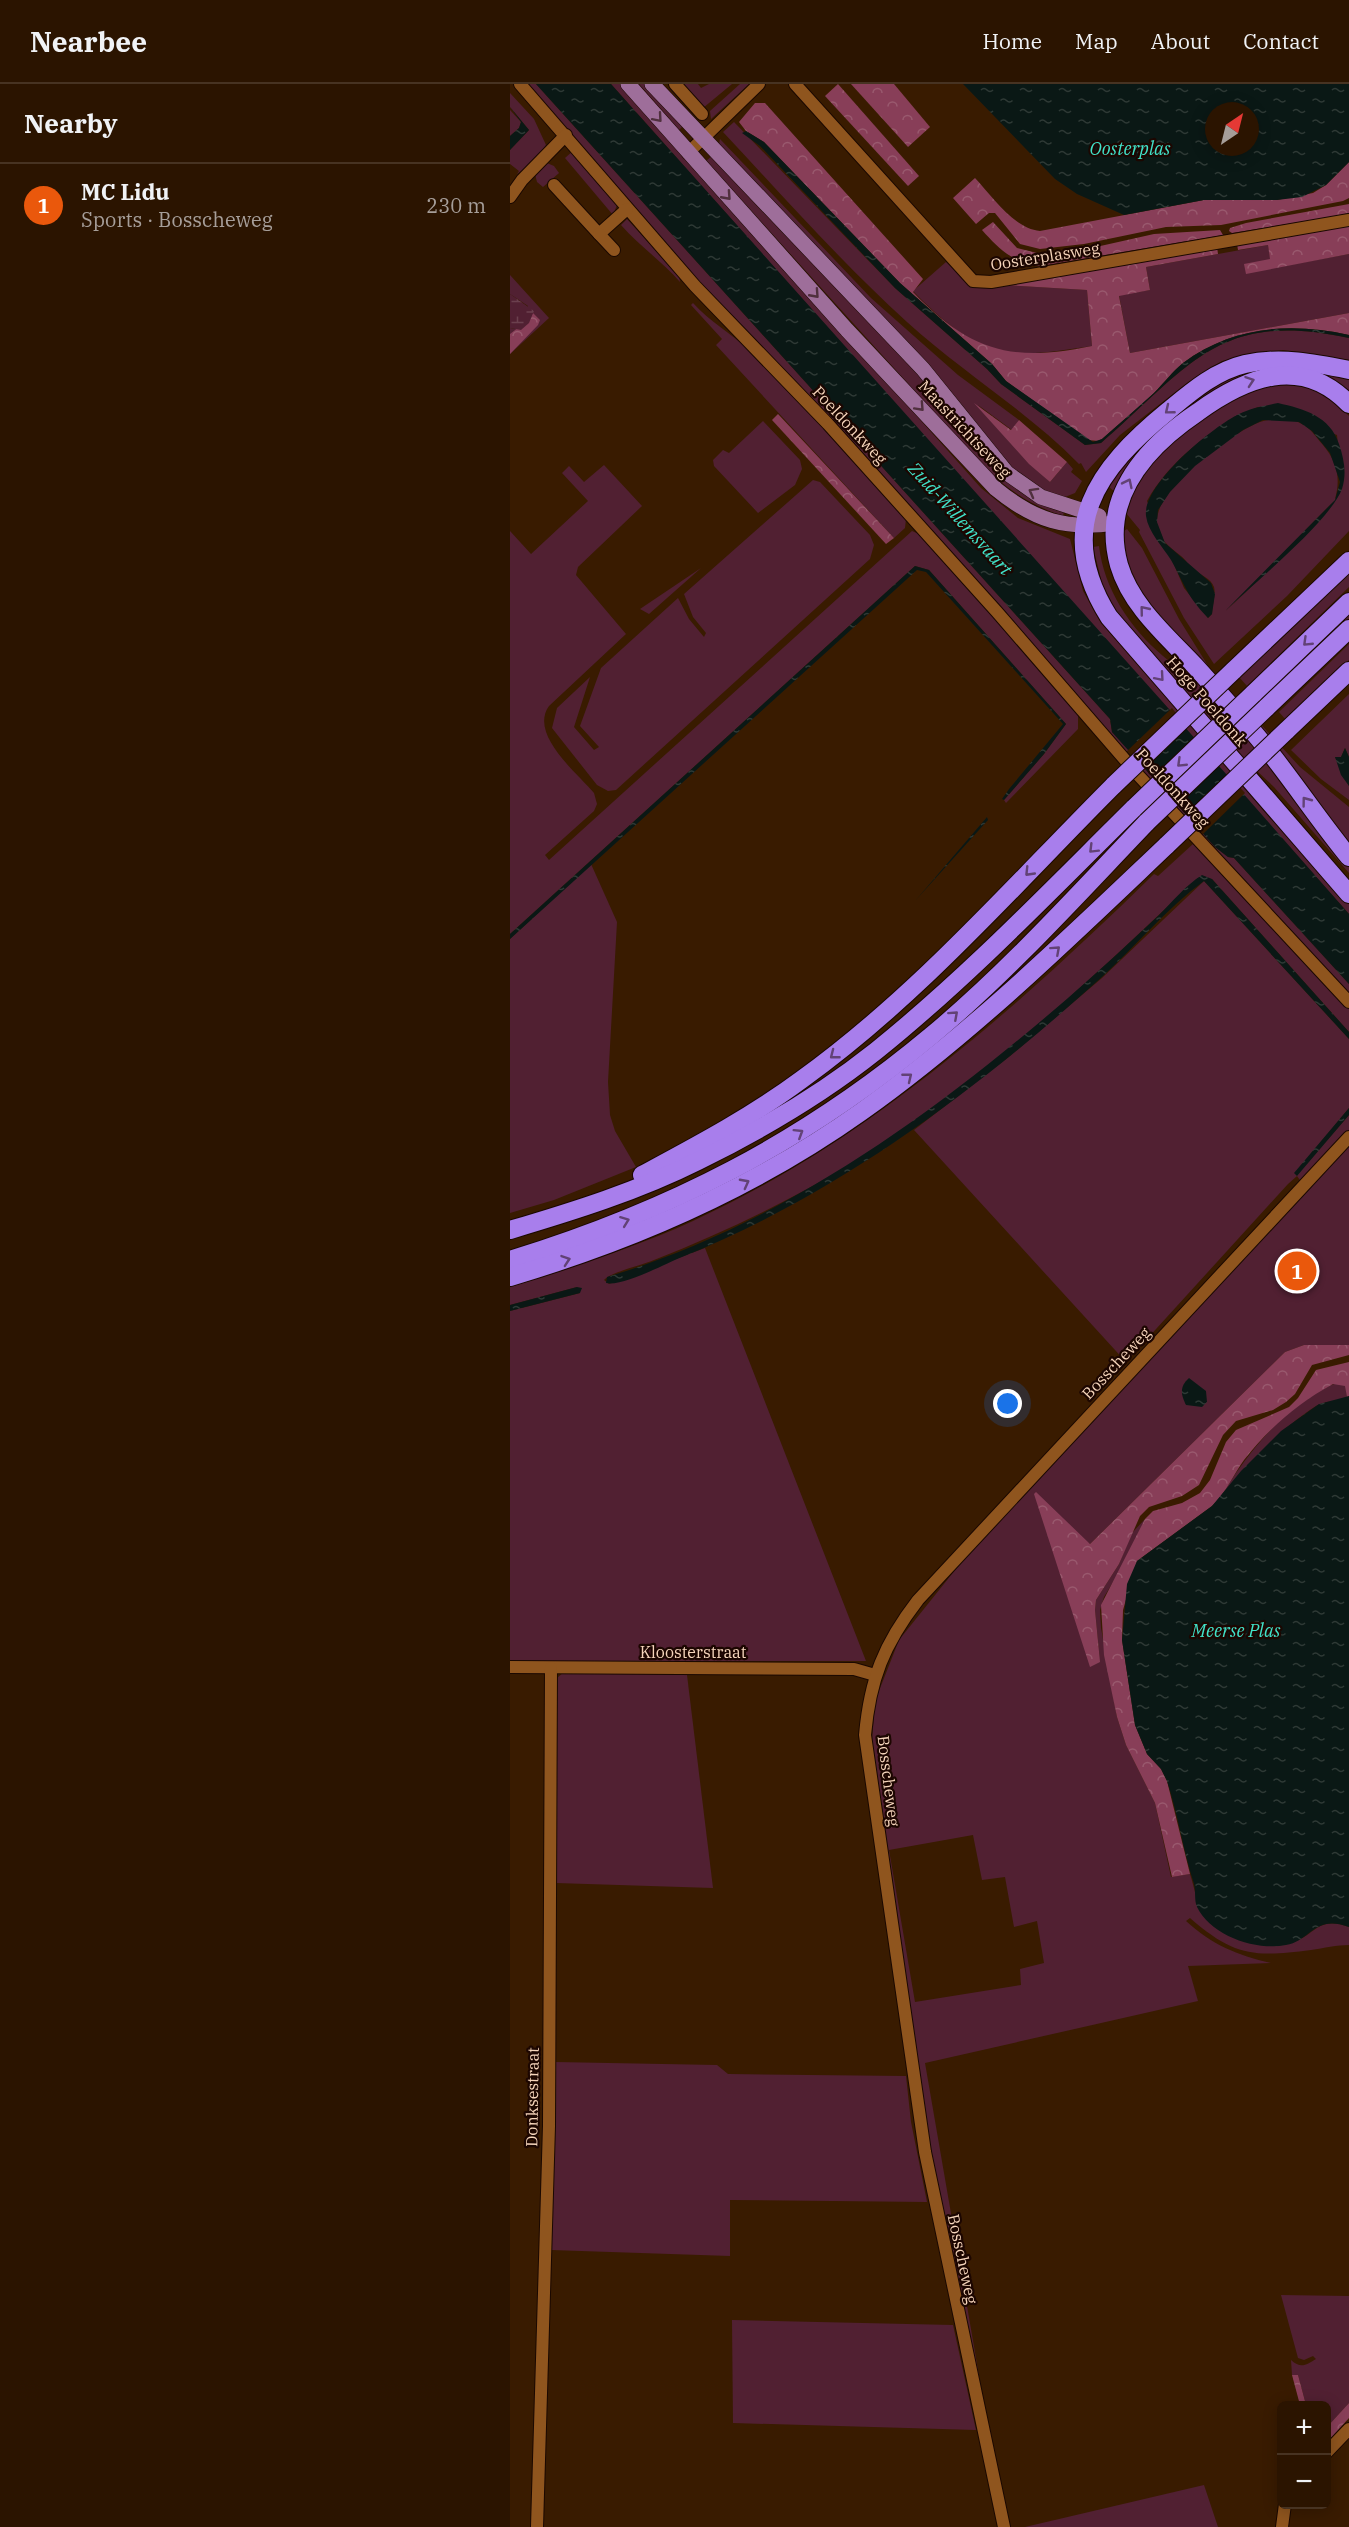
<!DOCTYPE html>
<meta charset="utf-8">
<style>
body{margin:0;font-family:"IBM Plex Serif",serif;background:#37210f;color:#f1f3f6}
.controls{position:absolute;right:18px;bottom:18px;display:grid;overflow:hidden;border-radius:9px;box-shadow:0 3px 15px #0003}
.controls button{width:54px;height:54px;display:grid;place-items:center;padding:0;border:0;border-bottom:2px solid #473322;background:#2b1400;color:#f1f3f6;font:30px sans-serif}
.compass{position:absolute;left:695px;top:18px;width:54px;height:54px;border-radius:50%;background:#2b1400;box-shadow:0 3px 15px #0003;rotate:35deg}
.you{position:absolute;left:498px;top:1320px;width:21px;height:21px;margin:-15px;border:4px solid #fff;border-radius:50%;background:#1a73e8;box-shadow:0 0 0 9px #1a73e833}
.badge{display:grid;place-items:center;width:39px;height:39px;border-radius:50%;background:#ea580c;color:#fff;font-size:20px;font-weight:700}
.pin{position:absolute;translate:-50% -50%;border:3px solid #fff;box-shadow:0 2px 6px #0006}
.list{margin:0;padding:0;list-style:none}
h2{display:flex;justify-content:space-between;align-items:center;height:78px;margin:0;padding:0 24px;font-size:26px}
h2 small{font-size:20px;font-weight:400;color:#a69e99}
.list li{display:grid;grid-template-columns:39px 1fr auto;gap:18px;align-items:center;box-sizing:border-box;height:84px;padding:0 24px;border-top:2px solid #473322}
.list b{display:block;font-size:22px;white-space:nowrap}
.list p{margin:0;font-size:20px;white-space:nowrap;color:#a69e99}
.list em{font-size:20px;font-style:normal;color:#a69e99}
.map{position:relative;flex:none;width:839px;height:2443px;overflow:hidden}
header{display:flex;align-items:center;gap:36px;box-sizing:border-box;height:84px;padding:0 30px;background:#2b1400;border-bottom:2px solid #473322}
header strong{font-size:28px}
nav{display:flex;gap:33px;margin-inline-start:auto;font-size:21px}
main{display:flex}
aside{flex:1;background:#2b1400}
.map>svg:first-child{display:block}
</style>
<header>
<strong>Nearbee</strong>
<nav><a>Home</a><a>Map</a><a>About</a><a>Contact</a></nav>
</header>
<main>
<aside>
<h2>Nearby<small></small></h2>
<ul class="list">
<li><span class="badge">1</span><div><b>MC Lidu</b><p>Sports · Bosscheweg</p></div><em>230 m</em></li>
</ul>
</aside>
<div class="map">
<svg width="839" height="2443" viewBox="0 0 839 2443">
<defs>
<pattern id="forest-crowns" width="20" height="18" patternUnits="userSpaceOnUse" patternTransform="scale(1.5)"><rect width="20" height="18" fill="#883e58"/><path d="M2 6a3 3 0 1 1 6 0M12 15a3 3 0 1 1 6 0" fill="none" stroke="#99596e"/></pattern>
<pattern id="wetland-marsh" width="20" height="14" patternUnits="userSpaceOnUse" patternTransform="scale(1.5)"><rect width="20" height="14" fill="#512032"/><path d="M1 5h8M5 5V1M11 12h8M15 12V8" fill="none" stroke="#6b404e"/></pattern>
<pattern id="water-ripples" width="26" height="14" patternUnits="userSpaceOnUse" patternTransform="scale(1.5)"><rect width="26" height="14" fill="#0a1815"/><path d="M2 4q2-2 4 0t4 0M15 11q2-2 4 0t4 0" fill="none" stroke="#2e3935"/></pattern>
</defs>
<rect width="100%" height="100%" fill="#391b00"/>
<g fill="#512032" fill-rule="evenodd">
<polygon points="15,0 26,0 600,635 602,648 705,763 718,773 724,774 839,900 839,912 692,756 214,228 214,222 209,224"/>
<polygon points="101,0 111,0 471,404 508,434 560,455 573,507 591,539 839,820 839,830"/>
<polygon points="129,0 138,0 175,40 169,46"/>
<polygon points="169,0 188,0 191,4 199,0 222,0 193,24"/>
<polygon points="230,0 239,0 201,35 200,27"/>
<polygon points="0,9 24,35 36,61 24,78 7,90 9,87 0,80 0,66 19,46 0,23"/>
<polygon points="0,26 11,38 9,44 0,52"/>
<path d="M224,38L385,204L477,285L491,300L575,361L591,359C679,283 709,225 839,254V276L773,266L712,277L677,299L610,351L576,388L571,379L569,380C517,327 452,288 397,238C332,179 273,112 213,48Z"/>
<polygon points="210,55 361,214 448,291 509,336 502,346 468,321 540,398 557,378 563,385 561,388 572,397 565,409 555,413 530,405 503,385 209,60"/>
<polygon points="64,66 107,121 103,131 55,74"/>
<path d="M203,71L385,263L469,363L554,427L553,432C520,421 495,404 471,380L196,77Z"/>
<polygon points="37,79 44,82 49,89 33,103 27,98 25,90"/>
<path d="M117,135L169,192L170,198C152,177 129,162 111,141Z"/>
<polygon points="758,161 762,184 839,170 839,229 620,269 609,211 640,206 636,183"/>
<path d="M436,178L461,202L494,201L577,206L582,262C555,266 526,271 499,269C465,267 425,230 403,207Z"/>
<polygon points="0,191 39,234 0,270 0,244 11,246 18,222 0,210"/>
<path d="M183,219C200,238 221,249 239,266C294,320 345,378 396,435L395,444L384,454L206,261L212,255L181,221Z"/>
<path d="M752,284L839,292V316L808,296L720,298L607,410L597,401C634,351 690,299 752,284Z"/>
<path d="M754,299C794,301 810,302 839,332V447L777,512L704,580L674,534L629,448L630,446L616,429C634,365 700,328 754,299ZM748,323L827,351L832,405L825,415C831,394 827,378 813,361C805,352 801,344 790,339C780,334 760,334 750,338C721,349 648,403 647,436C646,454 659,462 671,472C676,476 679,482 683,485C690,491 701,494 704,503C706,511 702,522 702,530L698,534L674,504L637,417C658,378 707,339 748,323ZM824,417L791,455L716,527Z"/>
<polygon points="253,337 290,376 292,385 285,401 248,429 204,382 203,376 213,366 219,369"/>
<path d="M94,381L132,422L68,483L66,491L116,550L39,622C19,650 66,688 84,709L87,720L84,727L35,771L39,776L402,447L411,451L568,629V645L496,719L494,716L534,670L556,640L419,486L405,482L0,850V447L21,470L78,417L52,389L59,382L74,398Z"/>
<polygon points="303,396 310,398 360,451 364,461 360,475 106,706 98,707 87,701 42,644 47,624 80,593 64,643 84,666 89,663 70,642 91,584 168,514 179,535 194,553 196,549 183,533 174,510"/>
<polygon points="617,445 632,464 669,535 700,585 790,683 839,723 839,764 632,513 614,473 614,447"/>
<path d="M589,462C594,505 620,544 653,572C671,588 691,599 707,617L839,779V789L764,703L731,672L608,530L593,503L583,463Z"/>
<polygon points="191,484 139,530 130,525"/>
<polygon points="839,486 839,503 737,602 729,593"/>
<polygon points="839,528 839,535 763,608 752,614"/>
<polygon points="839,560 839,576 776,636 769,628"/>
<polygon points="839,610 839,673 835,664 831,673 825,673 839,702 839,716 811,695 781,666"/>
<path d="M683,760L839,924V948L702,795L688,794C579,897 468,1003 339,1081C276,1119 212,1149 144,1176C133,1181 101,1188 94,1196L99,1200L195,1164L356,1577H0V1227L70,1209L67,1203L0,1221V1203C62,1183 124,1164 183,1137C359,1056 507,924 644,790L648,792Z"/>
<polygon points="81,780 107,838 98,998 100,1031 105,1047 126,1083 44,1116 0,1129 0,855"/>
<polygon points="694,797 839,955 839,1024 785,1089 787,1091 839,1031 839,1048 792,1099 787,1092 778,1100 616,1278 404,1046 500,972 592,894"/>
<path d="M839,1059V1261H794L775,1268L580,1460L575,1457L590,1578L585,1526L586,1516L609,1480L621,1450L635,1435L617,1475L594,1513L590,1526L591,1544L607,1633L616,1661L645,1719L661,1793L680,1790C685,1805 687,1824 698,1837C716,1856 760,1868 784,1858C806,1850 808,1832 839,1843V1861C827,1861 814,1864 801,1866C744,1873 725,1873 680,1834L676,1837C702,1861 727,1871 761,1879L678,1882L688,1917L415,1979L476,2332L419,2074L373,1751L362,1657L365,1617L389,1556L454,1475ZM463,1751L472,1796L495,1793L504,1843L527,1837L534,1879L510,1885L511,1901L405,1918L379,1766Z"/>
<path d="M831,1299L836,1302L837,1313C827,1319 815,1316 806,1322C763,1350 744,1378 711,1414C729,1378 789,1303 831,1299Z"/>
<polygon points="54,1588 177,1591 203,1804 46,1799 45,1600 47,1594"/>
<polygon points="45,1978 207,1981 218,1990 396,1992 401,2038 417,2118 220,2116 220,2172 41,2166"/>
<path d="M771,2211L839,2212V2319L817,2343L816,2322L796,2321L788,2291H782L781,2276C791,2285 796,2281 806,2275L803,2272L794,2276L788,2274Z"/>
<polygon points="222,2236 443,2241 466,2346 223,2339"/>
<polygon points="694,2401 708,2443 515,2443"/>
</g>
<g fill="url(#forest-crowns)">
<polygon points="328,0 409,92 398,102 315,12"/>
<polygon points="341,0 384,0 420,43 398,63"/>
<path d="M245,19H255L413,195L403,208C460,267 501,279 582,262L577,206L494,201L707,163L708,170L636,183L640,206L609,212L620,269L839,229V251C781,238 722,242 673,279C662,288 654,299 644,309C627,325 610,339 592,355L588,357L578,356L496,297L482,280L390,199L254,58L236,47L229,38Z"/>
<path d="M839,78V114L833,117L711,141L656,143L574,160L530,165L510,160L485,129H479L466,140L443,114L465,94C482,112 504,145 530,147L694,116H767L803,109L816,101Z"/>
<polygon points="839,120 839,129 827,132 722,149 719,147 720,144 736,139"/>
<path d="M483,138L507,164L531,170L577,165L644,150L710,146L713,151L530,182C503,179 489,165 472,146Z"/>
<polygon points="839,141 839,170 736,190 734,180 760,175 758,161 728,166 727,160"/>
<polygon points="20,226 30,236 28,241 0,270 0,250 9,243"/>
<polygon points="464,319 501,346 509,336 557,378 540,398 519,380"/>
<polygon points="268,330 384,454 376,460 262,336"/>
<polygon points="794,1261 839,1261 839,1271 802,1281 785,1310 776,1318 763,1326 726,1337 713,1351 689,1401 672,1412 639,1423 630,1432 609,1480 586,1516 585,1526 590,1578 580,1583 524,1410 526,1408 580,1460 775,1268"/>
<path d="M839,1278V1312L837,1313L835,1302L823,1300C788,1319 759,1344 734,1376C723,1391 716,1409 702,1422L627,1477L613,1526L612,1556L625,1641L637,1670L651,1685L657,1697L680,1790L662,1793L645,1719L616,1661L607,1633L594,1571L591,1521L635,1435L643,1427L672,1419L690,1409L700,1396L716,1358L726,1346L779,1323L788,1314L806,1286Z"/>
<polygon points="782,2291 788,2291 796,2321 790,2321"/>
<polygon points="839,2319 839,2334 817,2358 817,2343"/>
</g>
<polygon fill="url(#wetland-marsh)" points="0,210 24,227 19,239 11,246 0,244"/>
<g fill="url(#water-ripples)" fill-rule="evenodd">
<polygon points="26,0 101,0 659,625 839,830 839,900 724,774 718,773 705,763 602,648 600,635"/>
<path d="M453,0H839V78L816,101L792,113L767,116H694L614,131L567,110L545,95ZM704,27H740V63H704Z"/>
<polygon points="0,23 19,46 0,66 0,52 9,44 11,38"/>
<path d="M236,47L254,58L390,199L482,280L496,297L583,358L592,355C610,339 627,324 644,309C654,299 662,288 673,279C722,242 781,238 839,251V254C709,225 679,283 591,359L575,361L491,300L477,285L385,204L250,62L232,49Z"/>
<path d="M768,319C794,325 820,332 829,360C834,375 837,389 832,405C820,437 743,500 715,527L825,416L830,398L820,369L802,347L789,338L753,336L733,346L685,382L660,408L648,426L647,438L655,459L701,499L705,510L702,530L698,534C676,511 675,501 661,476C653,463 638,448 636,432C632,401 702,343 729,330C741,324 754,322 768,319Z"/>
<polygon points="405,482 419,486 556,640 534,670 494,716 492,715 499,705 553,640 416,488 407,486 0,855 0,850"/>
<polygon points="835,664 839,673 839,702 831,691 825,673 831,673"/>
<polygon points="477,733 478,736 405,817"/>
<path d="M692,791L702,795L839,948V955L694,797C657,824 626,862 592,893C467,1006 329,1110 172,1173C155,1180 112,1203 96,1199L97,1193C273,1140 421,1032 558,914C589,887 619,859 649,831C662,818 676,801 692,791Z"/>
<polygon points="839,1024 839,1031 787,1092 784,1089"/>
<polygon points="67,1203 72,1204 70,1209 0,1227 0,1221"/>
<path d="M679,1294L696,1307L697,1318L692,1323L676,1321C671,1311 669,1303 679,1294Z"/>
<path d="M839,1312V1843C804,1830 801,1857 776,1861C746,1867 701,1852 687,1823C684,1816 686,1808 684,1800C673,1766 668,1731 657,1697L651,1685L637,1670L625,1641L612,1556L617,1500L627,1477L702,1422L731,1387L771,1347L809,1320Z"/>
</g>
<g fill="#391b00">
<polygon points="662,624 677,643 632,686 616,668"/>
<polygon points="719,691 735,709 691,752 675,734"/>
</g>
<g fill="none" stroke-linecap="round" stroke-linejoin="round">
<defs>
<g id="minor">
<polyline points="10,0 185,202 318,340 487,528 629,692 839,918"/>
<polyline points="165,0 192,30"/>
<polyline points="285,0 463,197 481,198 839,136"/>
<polyline points="178,69 249,0"/>
<polyline points="44,101 89,150 117,125"/>
<polyline points="0,113 12,96 56,51"/>
<polyline points="89,150 104,166"/>
<polyline points="0,1583 344,1585 365,1591"/>
<polyline points="816,2369 839,2345"/>
<polyline points="27,2443 39,2042 41,1584"/>
<path d="M494,2443L415,2068L355,1651C360,1595 374,1560 408,1516L839,1053"/>
<polyline points="772,2443 775,2420"/>
</g>
<g id="major">
<path d="M118,0L337,246L486,405C525,437 556,446 605,439"/>
<polyline points="142,0 413,285 497,389 531,413 589,432"/>
</g>
<g id="highway">
<path d="M839,286C805,279 770,272 735,280C705,287 681,308 658,327C587,385 543,444 599,533L839,810"/>
<path d="M839,320C791,270 735,294 688,328C636,363 590,413 609,481C621,522 657,552 685,582C705,604 725,627 745,650C778,689 806,733 839,773"/>
<polyline points="723,587 839,477"/>
<polyline points="743,610 839,518"/>
<polyline points="756,624 839,545"/>
<polyline points="776,647 839,587"/>
<path d="M132,1091C186,1062 241,1033 291,996C408,912 503,802 604,701"/>
<path d="M0,1146C64,1127 128,1107 188,1077C249,1047 312,1010 366,967C458,893 540,807 624,724"/>
<path d="M0,1176C159,1127 293,1059 421,952C499,887 567,811 637,738"/>
<path d="M0,1193C125,1156 244,1104 351,1028C461,950 559,854 657,761"/>
</g>
</defs>
<use href="#minor" stroke="#1a0800" stroke-width="14"/>
<use href="#major" stroke="#1a0800" stroke-width="16"/>
<use href="#highway" stroke="#1a0800" stroke-width="20"/>
<use href="#minor" stroke="#8f551e" stroke-width="12"/>
<use href="#major" stroke="#9e6e9a" stroke-width="15"/>
<use href="#highway" stroke="#a87eec" stroke-width="18"/>
<defs>
<g id="highway-bridge">
<polyline points="604,701 723,587"/>
<polyline points="624,724 743,610"/>
<polyline points="637,738 756,624"/>
<polyline points="657,761 776,647"/>
</g>
</defs>
<use href="#highway-bridge" stroke="#1a0800" stroke-width="20" stroke-linecap="butt"/>
<use href="#highway-bridge" stroke="#a87eec" stroke-width="18"/>
</g>
<defs><path id="oneway-chevron" d="M-2-3.5L2.5 0L-2 3.5" fill="none" stroke-width="1.6" stroke-linecap="round" stroke-linejoin="round" transform="scale(1.5)"/></defs>
<g stroke="#50303e">
<use href="#oneway-chevron" transform="translate(148 34) rotate(49)"/>
<use href="#oneway-chevron" transform="translate(217 112) rotate(48)"/>
<use href="#oneway-chevron" transform="translate(305 210) rotate(48)"/>
<use href="#oneway-chevron" transform="translate(410 323) rotate(47)"/>
<use href="#oneway-chevron" transform="translate(523 408) rotate(-151)"/>
</g>
<g stroke="#624276">
<use href="#oneway-chevron" transform="translate(740 297) rotate(-19)"/>
<use href="#oneway-chevron" transform="translate(659 326) rotate(141)"/>
<use href="#oneway-chevron" transform="translate(618 399) rotate(-64)"/>
<use href="#oneway-chevron" transform="translate(634 526) rotate(-129)"/>
<use href="#oneway-chevron" transform="translate(797 558) rotate(136)"/>
<use href="#oneway-chevron" transform="translate(650 593) rotate(49)"/>
<use href="#oneway-chevron" transform="translate(671 679) rotate(136)"/>
<use href="#oneway-chevron" transform="translate(796 717) rotate(-127)"/>
<use href="#oneway-chevron" transform="translate(583 765) rotate(135)"/>
<use href="#oneway-chevron" transform="translate(519 788) rotate(134)"/>
<use href="#oneway-chevron" transform="translate(546 866) rotate(-42)"/>
<use href="#oneway-chevron" transform="translate(444 931) rotate(-42)"/>
<use href="#oneway-chevron" transform="translate(324 971) rotate(142)"/>
<use href="#oneway-chevron" transform="translate(398 993) rotate(-39)"/>
<use href="#oneway-chevron" transform="translate(289 1049) rotate(-32)"/>
<use href="#oneway-chevron" transform="translate(235 1099) rotate(-28)"/>
<use href="#oneway-chevron" transform="translate(115 1137) rotate(-21)"/>
<use href="#oneway-chevron" transform="translate(56 1176) rotate(-19)"/>
</g>
<g text-anchor="middle" stroke-width="4.5" stroke-linejoin="round" paint-order="stroke">
<g font-size="16" fill="#f6d5bb" stroke="#1c0600">
<text transform="translate(535 172) rotate(-9)" y="6">Oosterplasweg</text>
<text transform="translate(340 341) rotate(47)" y="6">Poeldonkweg</text>
<text transform="translate(455 345) rotate(47)" y="6">Maastrichtseweg</text>
<text transform="translate(697 617) rotate(49)" y="6">Hoge Poeldonk</text>
<text transform="translate(663 704) rotate(48)" y="6">Poeldonkweg</text>
<text transform="translate(606 1279) rotate(-47)" y="6">Bosscheweg</text>
<text x="183" y="1574">Kloosterstraat</text>
<text transform="translate(379 1697) rotate(83)" y="6">Bosscheweg</text>
<text transform="translate(22 2013) rotate(-89)" y="6">Donksestraat</text>
<text transform="translate(453 2175) rotate(78)" y="6">Bosscheweg</text>
</g>
<g font-size="18" font-style="italic" fill="#41e2c9" stroke="#1c0600">
<text x="620" y="71">Oosterplas</text>
<text transform="translate(450 435) rotate(48)" y="6">Zuid-Willemsvaart</text>
<text x="726" y="1553">Meerse Plas</text>
</g>
</g>
</svg>
<div class="controls">
<button>+</button>
<button>−</button>
</div>
<svg class="compass" viewBox="-18 -18 36 36"><path d="M0-13l5 13h-10z" fill="#e53935"/><path d="M0 13l5-13h-10z" fill="#a69e99"/></svg>
<div class="you"></div>
<div class="pin badge" style="left:787px;top:1187px">1</div>
</div>
</main>
